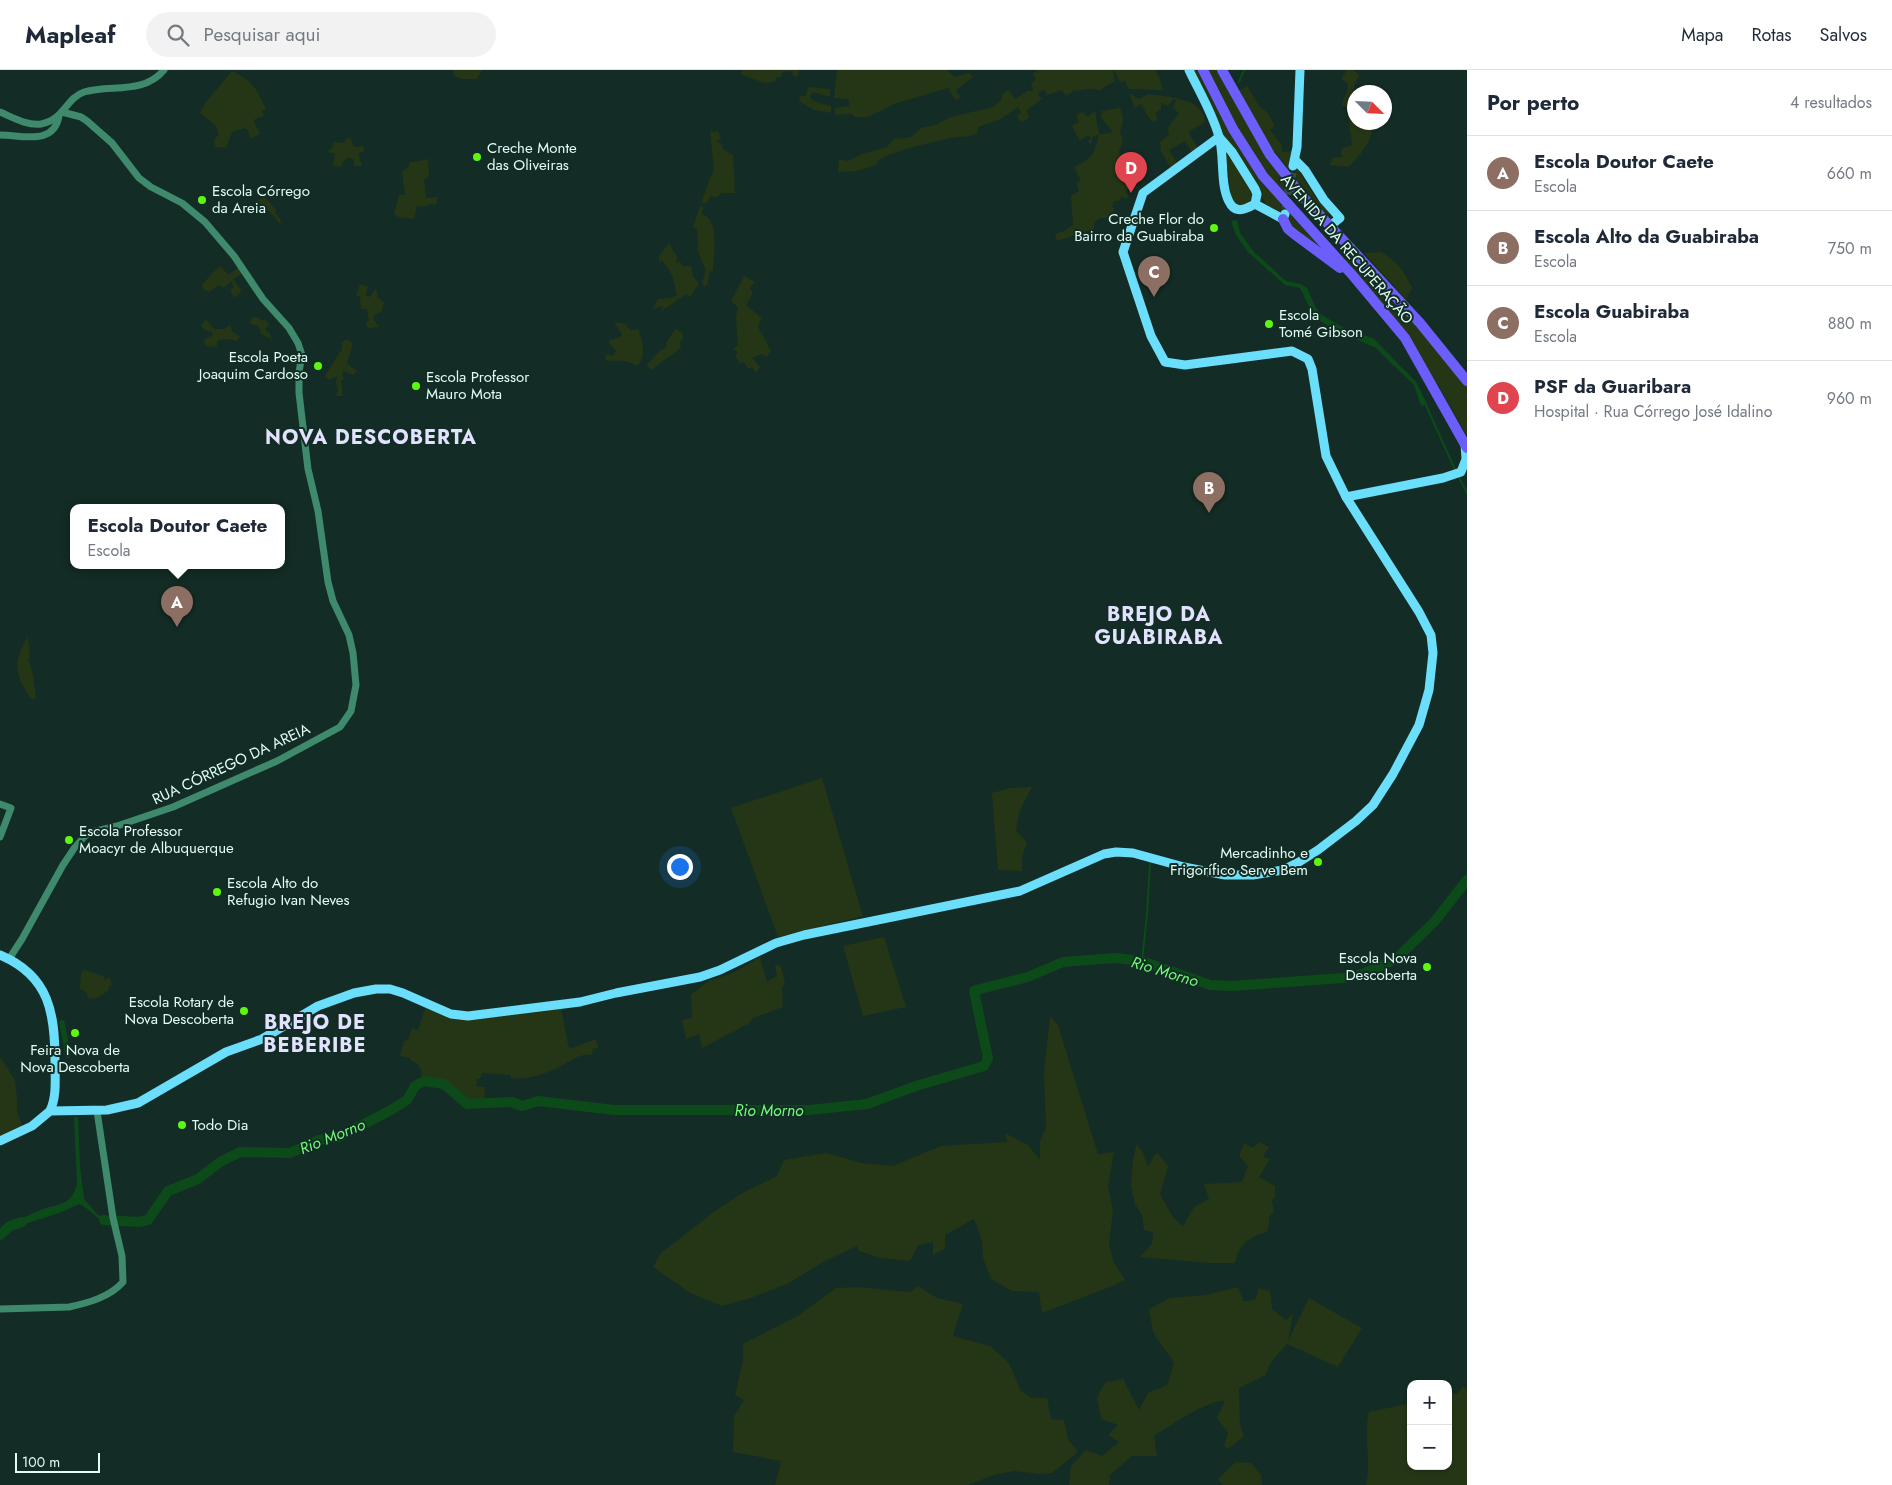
<!DOCTYPE html>
<html lang="pt">
<meta charset="utf-8">
<style>
body{margin:0;font-family:Jost,sans-serif;background:#f2f2f3;color:#1f2937}
.controls{position:absolute;right:15px;bottom:15px;display:grid;overflow:hidden;border-radius:10px;box-shadow:0 1px 4px #0004}
.controls button{width:45px;height:45px;display:grid;place-items:center;padding:0;border:0;border-bottom:1px solid #e0e1e3;background:#fff;color:#1f2937;font:25px sans-serif}
.compass{position:absolute;left:1347px;top:15px;width:45px;height:45px;border-radius:50%;background:#fff;box-shadow:0 1px 4px #0004;rotate:114deg}
.scale{position:absolute;left:15px;bottom:12px;width:85px;box-sizing:border-box;padding-left:5px;border:2px solid #dffef4;border-top:0;font-size:14px;line-height:18px;white-space:nowrap;color:#dffef4;-webkit-text-stroke:4px #132c25;paint-order:stroke}
.you{position:absolute;left:679px;top:796px;width:18px;height:18px;margin:-12px;border:4px solid #fff;border-radius:50%;background:#1a73e8;box-shadow:0 0 0 8px #1a73e833}
.badge{display:grid;place-items:center;width:32px;height:32px;border-radius:50%;background:#3b8626;color:#fff;font-size:16px;font-weight:700}
.pin{position:absolute;translate:-50% -41px;filter:drop-shadow(0 1px 2px #0008)}
.pin::after{content:'';position:absolute;top:26px;width:18px;height:15px;background:inherit;clip-path:polygon(0 0,100% 0,50% 100%)}
.popup{position:absolute;left:70px;top:434px;width:215px;height:65px;box-sizing:border-box;display:grid;place-content:center;border-radius:10px;background:#fff;filter:drop-shadow(0 1px 4px #0005);font-size:16px;white-space:nowrap;color:#747a83}
.popup b{font-size:19px;color:#1f2937}
.popup::after{content:'';position:absolute;left:50%;top:100%;margin-left:-10px;border:10px solid transparent;border-top-color:#fff}
.list{margin:0;padding:0;list-style:none}
h2{display:flex;justify-content:space-between;align-items:center;height:65px;margin:0;padding:0 20px;font-size:21px}
h2 small{font-size:16px;font-weight:400;color:#747a83}
.list li{display:grid;grid-template-columns:32px 1fr auto;gap:15px;align-items:center;box-sizing:border-box;height:75px;padding:0 20px;border-top:1px solid #e0e1e3}
.list b{display:block;font-size:19px;white-space:nowrap}
.list p{margin:0;font-size:16px;white-space:nowrap;color:#747a83}
.list em{font-size:16px;font-style:normal;color:#747a83}
.icon{flex:none;width:28px;height:28px;fill:none;stroke:currentColor;stroke-width:2;stroke-linecap:round;stroke-linejoin:round}
.map{position:relative;flex:none;width:1467px;height:1415px;overflow:hidden}
header{display:flex;align-items:center;gap:30px;box-sizing:border-box;height:70px;padding:0 25px;background:#fff;border-bottom:1px solid #e0e1e3}
header strong{font-size:24px}
nav{display:flex;gap:28px;margin-inline-start:auto;font-size:18px}
.search{width:350px;height:45px;background:#f2f2f3;display:flex;align-items:center;gap:12px;box-sizing:border-box;padding:0 18px;border-radius:28px;color:#747a83;font-size:19px}
main{display:flex}
aside{flex:1;background:#fff}
.map>svg:first-child{display:block}
</style>
<header>
<strong>Mapleaf</strong>
<div class="search"><svg class="icon" aria-label="search" viewBox="0 0 24 24"><circle cx="10" cy="10" r="6"/><path d="M15 15l6 6"/></svg>Pesquisar aqui</div>
<nav><a>Mapa</a><a>Rotas</a><a>Salvos</a></nav>
</header>
<main>
<div class="map">
<svg width="1467" height="1415" viewBox="0 0 1467 1415">
<rect width="100%" height="100%" fill="#132c25"/>
<g fill="#253616">
<polygon points="453,0 482,0 477,9 462,9 454,6"/>
<polygon points="743,0 799,0 798,7 792,5 793,2 783,1 781,7 777,7 775,12 764,13 740,4"/>
<polygon points="837,0 947,0 955,7 969,3 973,7 956,20 960,28 955,30 948,18 897,33 868,47 855,47 851,44 835,45 835,38 849,36 849,29 834,28"/>
<path d="M1038,0H1113L1115,12L1107,15L1101,20L1089,19L1072,21V22L1066,26L1062,20L1047,25L1044,19L1038,24L1042,29L1027,40L1029,48L1021,52L1017,47L1021,42L1018,37L1001,49L978,57L977,63C969,68 960,66 951,68C925,74 903,78 878,90L877,95L856,101L838,102L839,89L848,91L862,84L887,77L894,69L911,67L921,58L935,55L951,47L993,37L1002,29V24L1009,20L1015,29L1027,21H1033L1031,14L1036,9L1033,4Z"/>
<polygon points="1114,0 1155,0 1159,6 1163,20 1129,19 1125,11 1120,12"/>
<polygon points="1189,0 1199,0 1210,26 1228,58 1294,149 1335,192 1267,135 1222,65"/>
<polygon points="1207,0 1218,0 1287,113 1284,125 1259,93 1242,67"/>
<path d="M1347,0H1353L1360,5L1356,10L1352,27L1354,29V52L1372,53C1371,56 1372,61 1371,65C1369,74 1356,91 1348,97L1330,95L1333,87H1343L1341,84L1342,78L1352,75L1348,45L1351,38L1342,36C1342,26 1356,14 1341,9Z"/>
<path d="M232,1C253,11 256,18 266,39L262,41L264,46L253,50L260,64L250,69L248,60L244,58L232,62L226,78L215,77L214,70L219,64L215,55L200,43L206,32Z"/>
<path d="M1247,16L1260,37C1267,40 1272,49 1274,56L1270,60L1281,74L1282,82L1294,81L1289,100L1260,62L1237,21Z"/>
<polygon points="808,17 830,19 830,27 813,22 810,26 811,29 816,32 831,36 831,43 814,40 799,31 800,26 806,26"/>
<path d="M1129,23L1139,29L1148,24C1167,27 1203,27 1205,52L1188,62L1198,78L1192,82L1185,71L1169,80L1177,93L1171,98L1161,82L1160,72L1169,65L1168,58L1179,43L1173,38L1176,30L1173,29L1168,36L1161,33V39L1155,44L1158,49L1154,52L1149,48L1141,34L1135,38Z"/>
<path d="M1120,38C1124,47 1124,52 1120,61L1123,70L1119,82L1126,94L1127,102L1136,113L1126,120L1129,129L1121,127L1119,131H1114L1112,137L1115,138L1112,143L1110,142L1108,148H1101L1094,152V159L1057,171L1055,164L1064,161L1073,155L1071,126L1079,121L1076,113L1081,111L1074,97C1094,87 1093,86 1099,65L1093,66L1091,75L1088,71L1091,68L1088,65L1080,71L1072,56L1079,52L1076,45L1083,42L1087,47L1095,41L1099,64L1111,63L1112,61L1100,46L1103,44L1101,41Z"/>
<polygon points="718,61 721,69 716,71 721,73 723,79 733,85 735,123 722,123 716,128 711,126 706,134 701,132 714,99 710,62"/>
<polygon points="350,67 354,77 363,76 364,82 358,83 362,96 354,96 354,89 347,88 342,93 341,97 333,96 335,84 327,82 332,78 334,72 344,73 346,69"/>
<path d="M1225,79L1253,120L1254,125C1249,134 1242,140 1232,133Z"/>
<polygon points="428,89 429,106 424,110 426,128 438,127 436,135 430,134 424,137 417,136 414,149 398,147 394,144 399,125 405,125 402,102 409,96 409,93"/>
<polygon points="1296,97 1316,128 1329,140 1329,145 1325,144 1302,115 1294,109"/>
<path d="M265,127L276,140L275,142L282,152L279,153C273,143 265,139 257,130Z"/>
<path d="M700,136L703,137L702,144C706,146 710,148 711,152C717,166 714,186 713,201H710L707,215L704,217L702,212L706,201L697,179L698,173L697,159L693,157Z"/>
<path d="M669,174L678,188L675,191L678,193L680,191L682,196H691L693,207L699,213L690,227L687,224L661,241L663,236L653,239L658,229L671,228L677,225L672,205L663,191L659,192C658,184 664,180 669,174Z"/>
<path d="M1381,182C1397,191 1404,201 1412,218L1406,229L1364,183Z"/>
<polygon points="1351,184 1429,268 1467,316 1467,366 1440,318 1402,258 1345,190"/>
<polygon points="221,196 228,205 239,197 243,203 233,209 242,221 234,228 230,220 234,217 231,211 224,218 219,215 209,222 203,219 202,215 212,203"/>
<polygon points="744,206 755,212 750,218 753,223 746,235 762,248 758,257 771,281 767,287 762,284 752,288 760,297 756,303 752,297 748,299 744,292 740,293 735,286 738,282 733,279 738,275 736,247 738,237 731,231"/>
<polygon points="360,214 368,217 365,225 370,227 376,218 378,228 384,232 382,241 374,245 374,250 379,257 368,258 365,254 369,250 367,239 361,239 360,227 356,225"/>
<polygon points="253,247 257,247 262,250 265,250 269,254 265,260 270,264 272,269 261,264 259,257 249,253"/>
<polygon points="206,249 214,259 224,259 230,255 232,262 240,266 237,271 226,269 217,271 217,276 207,277 203,270 213,265 212,262 206,261 201,256"/>
<path d="M614,252L626,254L627,257L632,260L638,259C642,269 648,290 636,296C623,287 618,293 605,290L606,284L613,286L616,281L609,273V270L620,267L622,264Z"/>
<polygon points="675,259 682,262 683,268 680,272 681,278 651,300 647,295 661,279 663,280 667,276 666,273"/>
<path d="M345,270H349L353,274L347,294L357,301L353,305L345,301L342,303L344,309L341,311L343,326H336L338,319L336,314L337,306L329,310L325,306C330,297 336,290 340,281H342V273Z"/>
<path d="M28,566L30,588L28,589L33,605L36,628L32,630C15,605 12,593 28,566Z"/>
<polygon points="822,708 863,846 778,867 731,738"/>
<polygon points="1032,717 1019,742 1016,761 1027,772 1022,787 1022,801 998,800 992,723 1010,718"/>
<polygon points="884,867 906,937 863,946 843,876"/>
<polygon points="760,887 767,912 777,906 775,895 781,896 785,914 782,918 783,937 753,948 748,954 702,978 699,964 686,969 682,950 692,948 691,924 709,911 735,902"/>
<polygon points="85,900 103,906 106,911 109,906 112,915 109,916 108,921 99,927 89,929 85,921 80,919 81,902"/>
<path d="M426,936L455,949L471,950L561,938L569,979L596,969L598,978L593,979L592,985C582,984 579,986 570,991C553,1001 531,1011 511,1008V1005L482,1003L480,1009H477L476,1016L485,1017L484,1031H467L447,1013L421,1008C423,998 419,994 410,990V988L400,986L404,971L408,970L412,958L418,960Z"/>
<polygon points="1050,946 1058,955 1098,1084 1114,1082 1108,1116 1113,1141 1109,1173 1113,1191 1125,1210 1115,1215 1042,1243 1039,1222 1012,1221 991,1209 983,1188 982,1170 974,1149 945,1165 945,1179 933,1185 933,1172 918,1175 910,1191 881,1188 859,1181 857,1176 823,1192 789,1213 751,1228 722,1236 690,1223 653,1197 661,1183 715,1141 744,1122 777,1106 784,1090 827,1083 861,1093 893,1096 941,1076 1007,1072 1005,1063 1028,1075 1040,1090 1040,1071 1046,1058 1044,1003"/>
<polygon points="0,987 15,1010 17,1027 17,1042 23,1057 0,1067"/>
<path d="M1260,1072L1269,1077L1263,1087L1270,1089L1259,1107L1275,1116V1127L1272,1131L1274,1142L1269,1147V1156L1266,1162C1248,1168 1239,1174 1235,1193H1210L1140,1187L1152,1174L1153,1162L1144,1160L1142,1145L1135,1134L1131,1117L1133,1089L1137,1074L1143,1083L1148,1096L1157,1082L1168,1096L1160,1124L1173,1147L1183,1156L1194,1137L1209,1129L1204,1114L1242,1112L1248,1096L1239,1086L1244,1073L1253,1078Z"/>
<polygon points="918,1216 937,1228 963,1234 953,1266 990,1276 1009,1293 1021,1321 1032,1328 1047,1328 1051,1349 1064,1350 1068,1369 1078,1382 1052,1403 1041,1404 1014,1401 994,1405 968,1415 775,1415 781,1391 733,1382 734,1346 744,1330 735,1325 743,1291 743,1274 799,1245 836,1218 858,1217 910,1222"/>
<path d="M1238,1217L1244,1231L1255,1230L1259,1218L1270,1221L1272,1239L1286,1250L1293,1244L1288,1271L1309,1228L1362,1258L1338,1297L1287,1274L1271,1292L1266,1305L1239,1318L1240,1356L1244,1366L1228,1379L1224,1376L1228,1363L1217,1348L1225,1331C1208,1329 1170,1356 1154,1366L1157,1386H1132L1110,1405L1109,1415H1069L1071,1396L1086,1380L1102,1386L1119,1372L1108,1365L1118,1355L1101,1349L1097,1327L1106,1312L1123,1309L1139,1340L1148,1323L1167,1315L1174,1293L1153,1262L1149,1239L1170,1228L1205,1225Z"/>
<path d="M1463,1317L1467,1319V1415H1366C1372,1391 1363,1366 1369,1342L1402,1335L1411,1332V1396H1448V1323L1457,1324Z"/>
<polygon points="1236,1392 1251,1393 1261,1405 1262,1415 1223,1415 1218,1409"/>
</g>
<g fill="#0d4a1a">
<polygon points="1237,150 1240,163 1254,182 1286,211 1301,214 1307,218 1316,238 1322,245 1342,257 1374,269 1416,312 1427,334 1421,336 1414,315 1393,295 1376,278 1332,259 1321,251 1313,244 1300,218 1285,215 1248,182 1236,165 1231,151"/>
<path d="M74,1047H78L80,1097L84,1129L98,1145L110,1149L111,1155C98,1152 91,1139 79,1134L62,1142L12,1158L9,1155C19,1150 28,1145 38,1141C56,1133 71,1138 77,1114Z"/>
</g>
<g fill="none" stroke-linecap="round" stroke-linejoin="round">
<g stroke="#0d4a1a" stroke-width="2">
<polyline points="1239,12 1244,0"/>
<polyline points="1425,333 1456,402"/>
<polyline points="1458,406 1467,423"/>
<polyline points="1142,891 1147,844 1150,793"/>
</g>
<polyline stroke="#0d4a1a" stroke-width="5.5" points="62,953 68,985"/>
<g stroke="#0d4a1a" stroke-width="10">
<polyline points="104,1150 139,1152 148,1150 168,1121 198,1109 220,1092 240,1082 290,1083 319,1070 339,1067 391,1040 407,1030 415,1016 424,1011 444,1014 467,1034 512,1032 522,1036 538,1031 614,1040 809,1040 867,1034 916,1016 984,996 988,988 974,921 976,920 1028,907 1063,892 1115,888 1142,891 1210,915 1232,916 1343,908 1359,905 1395,890 1435,851 1467,810"/>
<polyline points="0,1165 10,1156 22,1152"/>
</g>
<polyline stroke="#324c44" stroke-width="9" stroke-dasharray="9 4.5" stroke-linecap="butt" points="1286,138 1293,96"/>
<g stroke="#3f896c" stroke-width="7">
<path d="M0,42C12,47 27,56 41,54C64,50 66,28 84,22C111,14 143,25 164,0"/>
<path d="M0,65C22,65 54,76 59,46"/>
<polyline points="0,734 11,738 0,767"/>
<polyline points="9,889 22,869 63,795 75,777 85,766 92,762 117,756 173,737 277,691 340,657 351,641 356,615 353,583 349,565 333,531 328,512 318,441 308,399 299,323 299,302 302,285 298,273 289,258 263,229 234,186 205,152 182,133 151,117 139,108 112,73 87,51 81,47 62,42"/>
<path d="M0,1239L69,1237C88,1233 110,1227 123,1212L122,1186L113,1148L97,1041"/>
</g>
<g stroke="#6adefa" stroke-width="9">
<path d="M1189,0C1199,21 1213,44 1219,67C1225,86 1219,118 1231,135C1238,144 1247,138 1255,134"/>
<polyline points="1219,67 1232,82 1255,119 1257,124 1255,134"/>
<polyline points="1295,90 1305,100 1324,130 1340,148 1330,156"/>
<polyline points="1293,96 1297,77 1300,0"/>
<polyline points="1255,134 1283,149 1285,144"/>
<polyline points="1346,427 1443,408 1461,402 1466,389 1465,374"/>
<path d="M0,885C50,906 55,944 55,992C55,1009 57,1026 50,1041"/>
<polyline points="0,1071 32,1056 50,1041 107,1040 138,1033 226,982 262,969 318,936 354,923 376,919 390,919 403,923 451,944 468,946 580,932 616,923 700,907 720,900 776,873 804,865 1020,821 1104,784 1116,782 1133,783 1184,797 1225,805 1253,805 1283,800 1299,792 1318,780 1356,751 1373,735 1393,704 1419,655 1429,620 1433,583 1431,565 1419,542 1346,427 1326,386 1312,299 1308,289 1292,281 1185,295 1165,292 1151,266 1123,182 1143,123 1219,67"/>
</g>
<g stroke="#6c5efa" stroke-width="10">
<polyline points="1203,0 1233,59 1263,106 1354,207 1405,268 1467,378"/>
<polyline points="1222,0 1270,85 1304,128 1420,253 1467,311"/>
<polyline points="1283,149 1288,159 1294,164 1340,198"/>
</g>
</g>
<g fill="#5df712" stroke="#132c25" stroke-width="2">
<circle cx="477" cy="87" r="5"/>
<circle cx="202" cy="130" r="5"/>
<circle cx="1214" cy="158" r="5"/>
<circle cx="1269" cy="254" r="5"/>
<circle cx="318" cy="296" r="5"/>
<circle cx="416" cy="316" r="5"/>
<circle cx="69" cy="770" r="5"/>
<circle cx="1318" cy="792" r="5"/>
<circle cx="217" cy="822" r="5"/>
<circle cx="1427" cy="897" r="5"/>
<circle cx="244" cy="941" r="5"/>
<circle cx="75" cy="963" r="5"/>
<circle cx="182" cy="1055" r="5"/>
</g>
<g text-anchor="middle" stroke-width="4" stroke-linejoin="round" paint-order="stroke">
<g font-size="15" fill="#dffef4" stroke="#132c25" text-anchor="start">
<text x="487" y="83">Creche Monte<tspan x="487" dy="17">das Oliveiras</tspan></text>
<text x="212" y="126">Escola Córrego<tspan x="212" dy="17">da Areia</tspan></text>
<text x="1204" y="154" text-anchor="end">Creche Flor do<tspan x="1204" dy="17">Bairro da Guabiraba</tspan></text>
<text x="1279" y="250">Escola<tspan x="1279" dy="17">Tomé Gibson</tspan></text>
<text x="308" y="292" text-anchor="end">Escola Poeta<tspan x="308" dy="17">Joaquim Cardoso</tspan></text>
<text x="426" y="312">Escola Professor<tspan x="426" dy="17">Mauro Mota</tspan></text>
<text x="79" y="766">Escola Professor<tspan x="79" dy="17">Moacyr de Albuquerque</tspan></text>
<text x="1308" y="788" text-anchor="end">Mercadinho e<tspan x="1308" dy="17">Frigorífico Serve Bem</tspan></text>
<text x="227" y="818">Escola Alto do<tspan x="227" dy="17">Refugio Ivan Neves</tspan></text>
<text x="1417" y="893" text-anchor="end">Escola Nova<tspan x="1417" dy="17">Descoberta</tspan></text>
<text x="234" y="937" text-anchor="end">Escola Rotary de<tspan x="234" dy="17">Nova Descoberta</tspan></text>
<text x="75" y="985" text-anchor="middle">Feira Nova de<tspan x="75" dy="17">Nova Descoberta</tspan></text>
<text x="192" y="1060">Todo Dia</text>
</g>
<g font-size="15" fill="#dffef4" stroke="#132c25">
<text transform="translate(1347 179) rotate(49)" y="5">AVENIDA DA RECUPERAÇÃO</text>
<text transform="translate(231 694) rotate(-25)" y="5">RUA CÓRREGO DA AREIA</text>
</g>
<g font-size="16" font-style="italic" fill="#70fa75" stroke="#132c25">
<text transform="translate(1165 901) rotate(17)" y="6">Rio Morno</text>
<text x="769" y="1046">Rio Morno</text>
<text transform="translate(332 1066) rotate(-22)" y="6">Rio Morno</text>
</g>
<g font-size="20" font-weight="bold" letter-spacing="1" fill="#e1e3fe" stroke="#132c25">
<text x="371" y="374">NOVA DESCOBERTA</text>
<text x="1159" y="551">BREJO DA<tspan x="1159" dy="23">GUABIRABA</tspan></text>
<text x="315" y="959">BREJO DE<tspan x="315" dy="23">BEBERIBE</tspan></text>
</g>
</g>
</svg>
<div class="controls">
<button>+</button>
<button>−</button>
</div>
<svg class="compass" viewBox="-18 -18 36 36"><path d="M0-13l5 13h-10z" fill="#e53935"/><path d="M0 13l5-13h-10z" fill="#747a83"/></svg>
<div class="scale">100 m</div>
<div class="you"></div>
<div class="pin badge" style="left:177px;top:557px;background:#8d6e63">A</div>
<div class="popup"><b>Escola Doutor Caete</b>Escola</div>
<div class="pin badge" style="left:1209px;top:443px;background:#8d6e63">B</div>
<div class="pin badge" style="left:1154px;top:227px;background:#8d6e63">C</div>
<div class="pin badge" style="left:1131px;top:123px;background:#e0444e">D</div>
</div>
<aside>
<h2>Por perto<small>4 resultados</small></h2>
<ul class="list">
<li><span class="badge" style="background:#8d6e63">A</span><div><b>Escola Doutor Caete</b><p>Escola</p></div><em>660 m</em></li>
<li><span class="badge" style="background:#8d6e63">B</span><div><b>Escola Alto da Guabiraba</b><p>Escola</p></div><em>750 m</em></li>
<li><span class="badge" style="background:#8d6e63">C</span><div><b>Escola Guabiraba</b><p>Escola</p></div><em>880 m</em></li>
<li><span class="badge" style="background:#e0444e">D</span><div><b>PSF da Guaribara</b><p>Hospital · Rua Córrego José Idalino</p></div><em>960 m</em></li>
</ul>
</aside>
</main>
